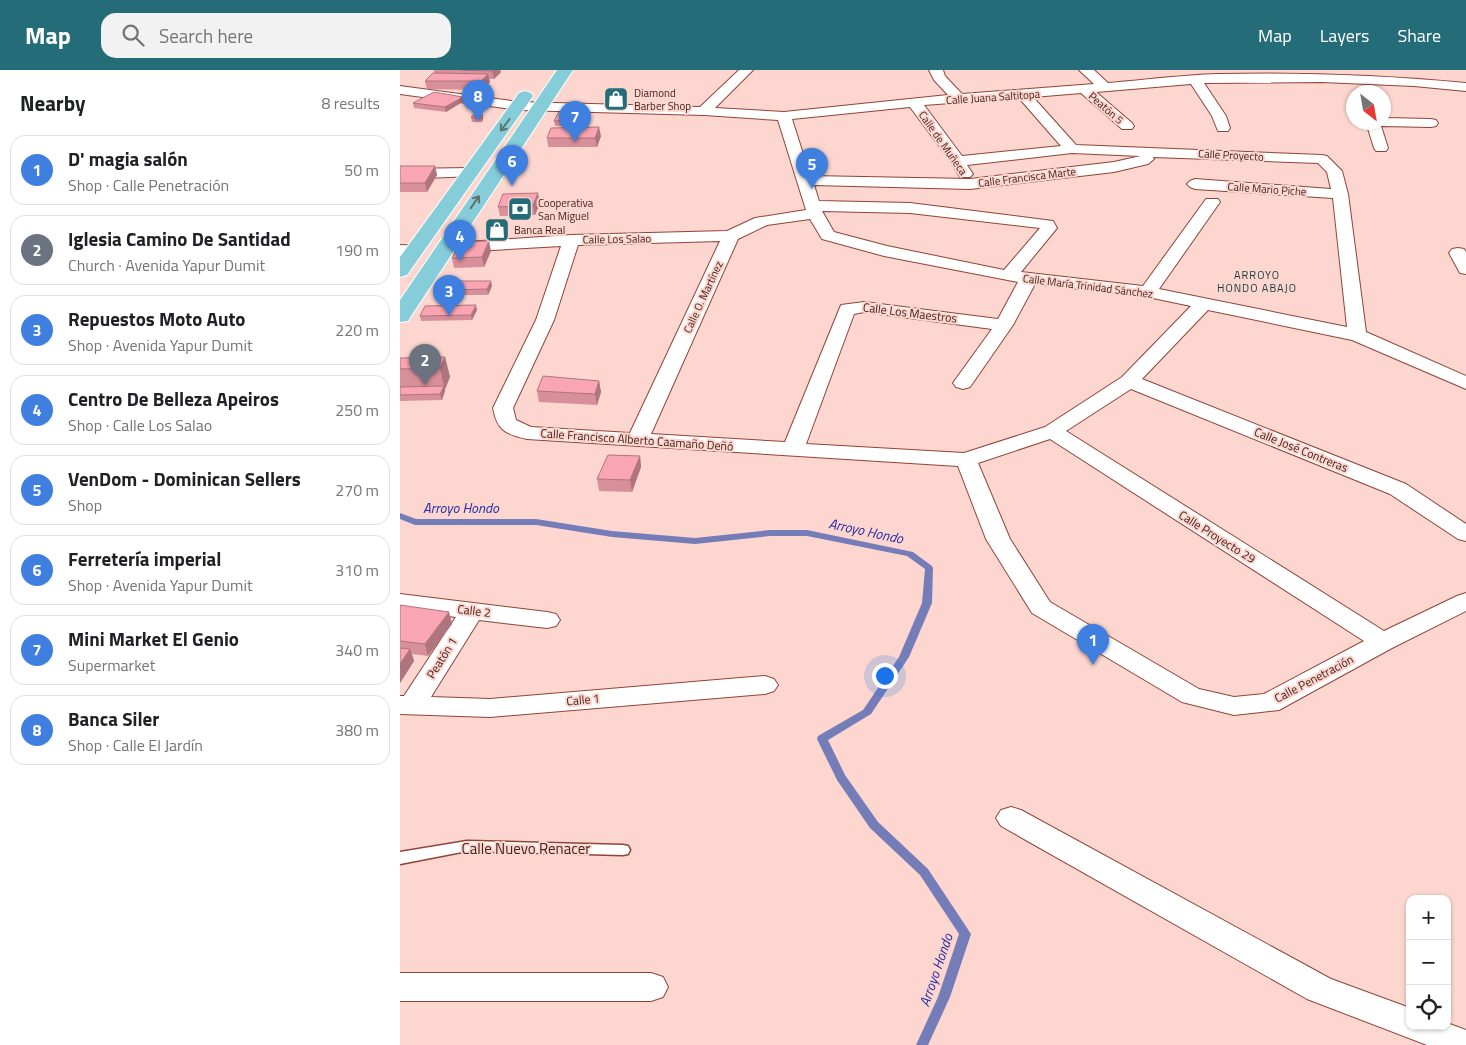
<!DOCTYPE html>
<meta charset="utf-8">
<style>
body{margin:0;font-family:"Titillium Web",sans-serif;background:#f2f2f2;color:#202124}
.controls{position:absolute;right:15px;bottom:15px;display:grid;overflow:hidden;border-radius:10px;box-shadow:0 1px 4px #0004}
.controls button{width:45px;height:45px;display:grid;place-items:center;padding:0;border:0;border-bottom:1px solid #e0e0e0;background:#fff;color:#202124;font:25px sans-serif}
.compass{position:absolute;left:946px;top:15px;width:45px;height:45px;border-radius:50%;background:#fff;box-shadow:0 1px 4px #0004;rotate:149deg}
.you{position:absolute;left:484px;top:605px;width:18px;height:18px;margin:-12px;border:4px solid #fff;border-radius:50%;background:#1a73e8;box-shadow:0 0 0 8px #1a73e833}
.badge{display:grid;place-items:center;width:32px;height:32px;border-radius:50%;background:#236c78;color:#fff;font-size:16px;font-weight:700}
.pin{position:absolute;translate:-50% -41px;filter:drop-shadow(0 1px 2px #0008)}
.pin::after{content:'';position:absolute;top:26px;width:18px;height:15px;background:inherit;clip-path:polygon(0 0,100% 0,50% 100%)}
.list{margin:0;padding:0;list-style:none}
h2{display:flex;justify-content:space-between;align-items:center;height:65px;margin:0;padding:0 20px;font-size:21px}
h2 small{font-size:16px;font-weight:400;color:#757577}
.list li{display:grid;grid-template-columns:32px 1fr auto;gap:15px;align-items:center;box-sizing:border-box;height:70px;margin:0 10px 10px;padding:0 10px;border:1px solid #e0e0e0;border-radius:15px}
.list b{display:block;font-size:19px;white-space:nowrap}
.list p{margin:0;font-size:16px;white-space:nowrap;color:#757577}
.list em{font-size:16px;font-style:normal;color:#757577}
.icon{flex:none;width:28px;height:28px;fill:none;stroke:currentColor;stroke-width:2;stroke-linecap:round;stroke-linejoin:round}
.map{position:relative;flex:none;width:1066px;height:975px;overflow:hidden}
header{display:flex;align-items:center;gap:30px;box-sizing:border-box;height:70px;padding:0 25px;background:#236c78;color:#fff}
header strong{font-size:24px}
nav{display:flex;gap:28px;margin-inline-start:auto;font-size:18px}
.search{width:350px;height:45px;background:#f2f2f2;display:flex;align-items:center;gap:12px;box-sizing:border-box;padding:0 18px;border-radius:15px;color:#757577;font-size:19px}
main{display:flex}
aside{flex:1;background:#fff}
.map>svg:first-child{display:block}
</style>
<header>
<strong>Map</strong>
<div class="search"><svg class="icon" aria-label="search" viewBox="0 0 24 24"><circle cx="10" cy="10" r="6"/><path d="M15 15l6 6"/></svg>Search here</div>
<nav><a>Map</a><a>Layers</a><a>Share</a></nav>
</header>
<main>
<aside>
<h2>Nearby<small>8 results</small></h2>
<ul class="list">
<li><span class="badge" style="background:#3f7fe0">1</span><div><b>D' magia salón</b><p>Shop · Calle Penetración</p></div><em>50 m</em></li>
<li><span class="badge" style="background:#6b7280">2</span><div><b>Iglesia Camino De Santidad</b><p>Church · Avenida Yapur Dumit</p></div><em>190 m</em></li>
<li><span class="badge" style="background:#3f7fe0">3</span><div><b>Repuestos Moto Auto</b><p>Shop · Avenida Yapur Dumit</p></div><em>220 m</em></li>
<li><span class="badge" style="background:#3f7fe0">4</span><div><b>Centro De Belleza Apeiros</b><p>Shop · Calle Los Salao</p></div><em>250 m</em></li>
<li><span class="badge" style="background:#3f7fe0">5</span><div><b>VenDom - Dominican Sellers</b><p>Shop</p></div><em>270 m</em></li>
<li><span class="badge" style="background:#3f7fe0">6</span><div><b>Ferretería imperial</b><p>Shop · Avenida Yapur Dumit</p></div><em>310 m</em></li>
<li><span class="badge" style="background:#3f7fe0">7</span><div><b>Mini Market El Genio</b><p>Supermarket</p></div><em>340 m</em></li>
<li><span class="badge" style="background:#3f7fe0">8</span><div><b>Banca Siler</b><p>Shop · Calle El Jardín</p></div><em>380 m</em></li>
</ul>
</aside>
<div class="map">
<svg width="1066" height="975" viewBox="0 0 1066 975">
<rect width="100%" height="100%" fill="#fcd6cf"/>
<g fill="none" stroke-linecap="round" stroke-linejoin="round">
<polygon fill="#757db9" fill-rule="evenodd" points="0,443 16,449 136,449 212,461 295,468 370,460 407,460 513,482 532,496 533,498 532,533 509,587 471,644 428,670 445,705 478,752 528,799 571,864 550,927 528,975 516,975 538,927 559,864 520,805 470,758 437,710 417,669 418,666 463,640 499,587 522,533 525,499 507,486 407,466 370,466 295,474 212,467 136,455 15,455 0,449"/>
<defs>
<polygon id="lane" points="67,771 223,775 228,776 230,780 228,784 223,785 67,781 0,794 0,782"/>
<g id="street">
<path d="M339,0H353L315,38L384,42L548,25L534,10L529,0H543L545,6L562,24L694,14L679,0H694L708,13C745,10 782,5 818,4C901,2 984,5 1066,13V21L1014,16L922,12L804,13L826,46L830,58L828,61H818L812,46L791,14L696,22L732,53L734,56L732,59H722L681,23L633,27L676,75L922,85L927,86L942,101L948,124L966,262L1066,306V319L952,270L808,240L742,309L1006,414L1066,454V471L1058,469L990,424L731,319L666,361L984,561L1057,526L1066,523V541L992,578L879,640L834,645L782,632L632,543L586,469L558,396L127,369C105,364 97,360 93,338L136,250L161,176L58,182L52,181L50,177L52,173L171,165L327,161L355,148L406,140L378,50L304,45L119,40L0,24V16L119,32L300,37ZM619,28L661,76L562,86L524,35ZM510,37L551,92L560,107H570L573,104L567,95L672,83L741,86L714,92L570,109L410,106L392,49ZM753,87L918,93L927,102L931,119L795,109L790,111L787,114L790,117L795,119L933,128L947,257L759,219L820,132L818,129H806L743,216L621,202L657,158L653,151L510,133L419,131L414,115L570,119L714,102L748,94L754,89ZM422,141L510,143L640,158L604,200L487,176L434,162ZM410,149L422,169L484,186L618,212L598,249L464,232L441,235L385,372L251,364L338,169L367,155ZM320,171L230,363L131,357L116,350L113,338L154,250L178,175ZM635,214L748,227L791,236L722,307L645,357L564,383L406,374L454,244L464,242L592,259L553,313L556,317L563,319L570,317L613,255ZM650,369L964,571L864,624L834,627L799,619L650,532L610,469L578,393Z"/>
<polygon points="984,48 1031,49 1036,50 1038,53 1036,56 1031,57 981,56 988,78 986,81 976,81 974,78 966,52 984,52"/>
<polygon points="70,98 75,100 78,103 75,106 0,109 0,99"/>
<polygon points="0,175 21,176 23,180 21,184 0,185"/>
<polygon points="1058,178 1064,179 1066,182 1066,204 1060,203 1049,183 1052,179"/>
<polygon points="0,524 147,542 156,544 160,550 156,556 147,558 79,550 31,627 90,629 365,606 374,609 378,615 374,621 365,624 90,647 0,644 0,626 4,626 56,547 0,540"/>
<polygon points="611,737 621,740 931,909 1010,938 1010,956 1047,956 1047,953 1066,960 1066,975 1027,975 907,929 601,756 596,748 601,740"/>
<polygon points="0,903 251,903 263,907 268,917 263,927 251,931 0,931"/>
</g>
<g id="primary">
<polygon points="157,0 173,0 11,246 8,251 0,252 0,230"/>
<polygon points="125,21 131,23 133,26 7,205 0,207 0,187 119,23"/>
</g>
</defs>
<use href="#lane" stroke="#914337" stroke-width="3"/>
<use href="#street" stroke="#914337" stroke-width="2"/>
<use href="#primary" stroke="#fff" stroke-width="2"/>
<use href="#lane" fill="#fff" fill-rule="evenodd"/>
<use href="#street" fill="#fff" fill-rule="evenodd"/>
<use href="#primary" fill="#85cdd8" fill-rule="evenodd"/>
</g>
<g fill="#d78f99">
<polygon points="34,0 100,0 101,2 94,9 89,9 90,12 83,20 27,19 25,11 34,3"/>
<polygon points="64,31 46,42 14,38 13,33"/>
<polygon points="181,42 182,47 179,55 155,56 154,51"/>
<polygon points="83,45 83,49 82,52 72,52 71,47"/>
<polygon points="201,66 197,77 148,77 147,68"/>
<polygon points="0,96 35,96 37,105 27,122 0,122"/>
<polygon points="140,133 135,145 100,146 98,137"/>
<polygon points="88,154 105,158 103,165 94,165 94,162 88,162 87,157"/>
<polygon points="91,181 84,197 54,198 52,188"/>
<polygon points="92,216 88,225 51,225 50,220"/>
<polygon points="77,240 72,250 21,251 20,246"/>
<polygon points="45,287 50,307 45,319 45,321 42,330 0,331 0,288"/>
<polygon points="199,311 201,322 197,335 139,332 137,321"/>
<polygon points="240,386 241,397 232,422 199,421 197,409"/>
<polygon points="0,535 52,554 28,586 12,584 14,591 0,613"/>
</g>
<g fill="#af747d">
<polygon points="93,0 100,0 101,2 94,9 92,1"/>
<polygon points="88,4 90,12 83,20 81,11"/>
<polygon points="63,27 64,31 46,42 45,37"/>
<polygon points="181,42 182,47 179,55 178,50"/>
<polygon points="83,45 83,49 82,52 81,48"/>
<polygon points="199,57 201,66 197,77 195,68"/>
<polygon points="35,96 37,105 27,122 25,113"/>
<polygon points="138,123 140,133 135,145 133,135"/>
<polygon points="104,153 105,158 103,165 102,160"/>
<polygon points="89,171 91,181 84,197 82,187"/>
<polygon points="91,211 92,216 88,225 87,219"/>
<polygon points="76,235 77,240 72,250 71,245"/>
<polygon points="45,287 50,307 45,319 45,321 42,330 40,324 44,316 40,298"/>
<polygon points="199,311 201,322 197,335 195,324"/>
<polygon points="240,386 241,397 232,422 230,410"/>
<polygon points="49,542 52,554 28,586 25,574"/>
<polygon points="10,579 14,591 0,613 0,594"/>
</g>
<g fill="#faa6b2" stroke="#af747d">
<polygon points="61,0 93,0 92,1"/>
<polygon points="33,3 88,4 81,11 25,11"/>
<polygon points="34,22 63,27 45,37 13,33"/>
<polygon points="181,42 178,50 154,51 158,43"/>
<polygon points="73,45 83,45 81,48 71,47"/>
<polygon points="199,57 195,68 147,68 151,58"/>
<polygon points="0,96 35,96 25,113 0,113"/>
<polygon points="138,123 133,135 98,137 103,124"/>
<polygon points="104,153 102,160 93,160 95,157 87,157 88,154"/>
<polygon points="89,171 82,187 52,188 60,172"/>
<polygon points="54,211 91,211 87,219 50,220"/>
<polygon points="76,235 71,245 20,246 25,236"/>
<polygon points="45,287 40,298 0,299 0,288"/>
<polygon points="143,306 199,311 195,324 137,321"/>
<polygon points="44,316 40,324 0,325 0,317"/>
<polygon points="208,385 240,386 230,410 197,409"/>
<polygon points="0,535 49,542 25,574 0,571"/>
<polygon points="0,578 10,579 0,594"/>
</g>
<defs><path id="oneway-shaft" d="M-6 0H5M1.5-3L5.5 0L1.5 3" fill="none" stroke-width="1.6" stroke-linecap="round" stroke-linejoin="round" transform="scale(1.25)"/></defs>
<g stroke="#626f71">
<use href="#oneway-shaft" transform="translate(105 55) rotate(127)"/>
<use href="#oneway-shaft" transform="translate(75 132) rotate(-55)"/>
</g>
<defs>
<symbol id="shop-square" viewBox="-11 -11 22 22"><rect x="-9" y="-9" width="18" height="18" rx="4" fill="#236c78" stroke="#fcd6cf"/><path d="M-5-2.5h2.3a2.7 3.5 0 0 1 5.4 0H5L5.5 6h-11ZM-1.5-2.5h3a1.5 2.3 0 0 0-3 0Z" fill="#fff"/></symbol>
<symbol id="bank-square" viewBox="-11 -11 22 22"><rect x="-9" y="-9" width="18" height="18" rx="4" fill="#236c78" stroke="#fcd6cf"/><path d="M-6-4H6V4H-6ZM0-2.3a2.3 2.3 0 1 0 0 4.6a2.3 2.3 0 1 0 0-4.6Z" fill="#fff"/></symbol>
</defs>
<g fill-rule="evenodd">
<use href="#shop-square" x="202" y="15" width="28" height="28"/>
<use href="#bank-square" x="106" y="125" width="28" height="28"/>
<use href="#shop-square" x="83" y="146" width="28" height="28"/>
</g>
<g text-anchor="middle" stroke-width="4" stroke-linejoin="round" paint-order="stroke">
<g font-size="11" fill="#45231d" stroke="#fcd6cf" text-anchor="start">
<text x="234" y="27">Diamond<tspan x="234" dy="13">Barber Shop</tspan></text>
<text x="138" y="137">Cooperativa<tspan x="138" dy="13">San Miguel</tspan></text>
<text x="114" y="164">Banca Real</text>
</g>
<g font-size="11" fill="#45231d" stroke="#fcd6cf">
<text transform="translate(593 27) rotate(-4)" y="4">Calle Juana Saltitopa</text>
<text transform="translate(706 38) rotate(41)" y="4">Peatón 5</text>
<text transform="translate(543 73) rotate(55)" y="4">Calle de Muñeca</text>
<text transform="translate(831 85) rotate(3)" y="4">Calle Proyecto</text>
<text transform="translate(627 107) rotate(-7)" y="4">Calle Francisca Marte</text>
<text transform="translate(867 119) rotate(4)" y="4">Calle Mario Piche</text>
<text transform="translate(217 169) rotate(-1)" y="4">Calle Los Salao</text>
<text transform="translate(688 216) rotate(7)" y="4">Calle María Trinidad Sánchez</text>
<text transform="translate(303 227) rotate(-65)" y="4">Calle O. Martínez</text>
</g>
<g font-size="11" letter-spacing="1" fill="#183a40" stroke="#fcd6cf">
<text x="857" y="209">ARROYO<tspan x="857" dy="13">HONDO ABAJO</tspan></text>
</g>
<g font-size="12" fill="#45231d" stroke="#fcd6cf">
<text transform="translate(510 243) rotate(7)" y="4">Calle Los Maestros</text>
<text transform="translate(237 370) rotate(4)" y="4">Calle Francisco Alberto Caamaño Deñó</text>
<text transform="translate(901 380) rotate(22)" y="4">Calle José Contreras</text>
<text transform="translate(817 467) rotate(32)" y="4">Calle Proyecto 29</text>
<text transform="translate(74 541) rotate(7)" y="4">Calle 2</text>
<text transform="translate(42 588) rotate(-58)" y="4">Peatón 1</text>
<text transform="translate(914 609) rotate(-28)" y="4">Calle Penetración</text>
<text transform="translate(183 630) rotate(-5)" y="4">Calle 1</text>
</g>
<g font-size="14" font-style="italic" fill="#2329a9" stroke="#fcd6cf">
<text x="61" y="443">Arroyo Hondo</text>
<text transform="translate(466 461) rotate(12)" y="5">Arroyo Hondo</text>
<text transform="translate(536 900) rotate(-71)" y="5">Arroyo Hondo</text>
</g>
<g font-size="15" fill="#45231d" stroke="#fcd6cf">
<text x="126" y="784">Calle Nuevo Renacer</text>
</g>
</g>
</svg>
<div class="controls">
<button>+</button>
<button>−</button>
<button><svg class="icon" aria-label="locate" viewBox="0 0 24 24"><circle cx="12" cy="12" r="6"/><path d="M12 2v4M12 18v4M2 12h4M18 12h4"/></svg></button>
</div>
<svg class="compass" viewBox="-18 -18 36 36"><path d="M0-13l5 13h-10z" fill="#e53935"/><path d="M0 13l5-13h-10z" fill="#757577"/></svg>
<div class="you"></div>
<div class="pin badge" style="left:693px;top:595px;background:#3f7fe0">1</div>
<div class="pin badge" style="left:25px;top:315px;background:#6b7280">2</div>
<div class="pin badge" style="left:49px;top:246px;background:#3f7fe0">3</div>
<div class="pin badge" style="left:60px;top:191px;background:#3f7fe0">4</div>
<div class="pin badge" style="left:412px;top:119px;background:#3f7fe0">5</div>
<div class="pin badge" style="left:112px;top:116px;background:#3f7fe0">6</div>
<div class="pin badge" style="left:175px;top:72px;background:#3f7fe0">7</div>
<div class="pin badge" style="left:78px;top:51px;background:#3f7fe0">8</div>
</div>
</main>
